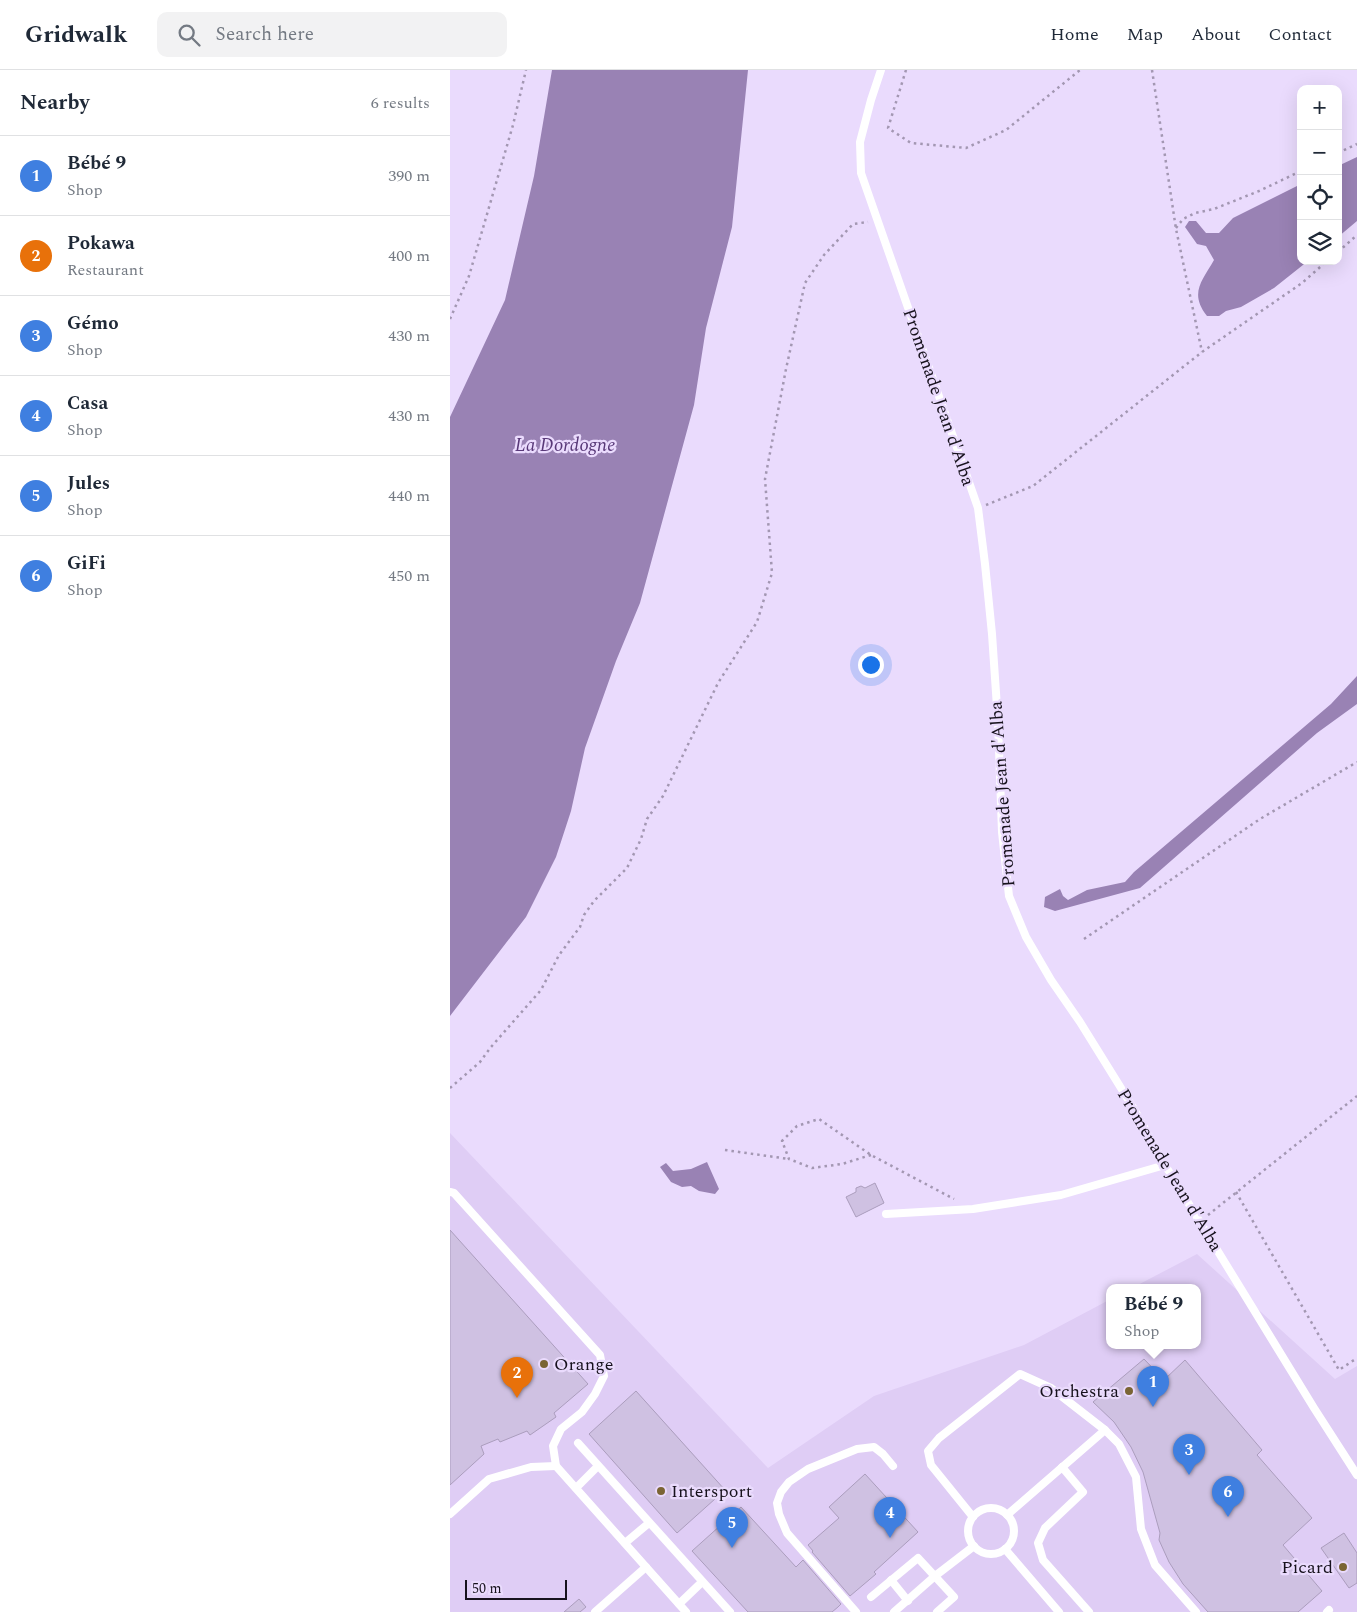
<!DOCTYPE html>
<meta charset="utf-8">
<style>
body{margin:0;font-family:Spectral,serif;background:#f2f2f3;color:#1f2937}
.controls{position:absolute;right:15px;top:15px;display:grid;overflow:hidden;border-radius:10px;box-shadow:0 5px 20px #0002}
.controls button{width:45px;height:45px;display:grid;place-items:center;padding:0;border:0;border-bottom:1px solid #e0e1e3;background:#fff;color:#1f2937;font:25px sans-serif}
.scale{position:absolute;left:15px;bottom:12px;width:102px;box-sizing:border-box;padding-left:5px;border:2px solid #17121d;border-top:0;font-size:14px;line-height:18px;white-space:nowrap;color:#17121d;-webkit-text-stroke:4px #eadbfd;paint-order:stroke}
.you{position:absolute;left:420px;top:594px;width:18px;height:18px;margin:-12px;border:4px solid #fff;border-radius:50%;background:#1a73e8;box-shadow:0 0 0 8px #1a73e833}
.badge{display:grid;place-items:center;width:32px;height:32px;border-radius:50%;background:#d93025;color:#fff;font-size:16px;font-weight:700}
.pin{position:absolute;translate:-50% -41px;filter:drop-shadow(0 1px 2px #0008)}
.pin::after{content:'';position:absolute;top:26px;width:18px;height:15px;background:inherit;clip-path:polygon(0 0,100% 0,50% 100%)}
.popup{position:absolute;left:656px;top:1214px;width:95px;height:65px;box-sizing:border-box;display:grid;place-content:center;border-radius:10px;background:#fff;filter:drop-shadow(0 1px 4px #0005);font-size:16px;white-space:nowrap;color:#747a83}
.popup b{font-size:19px;color:#1f2937}
.popup::after{content:'';position:absolute;left:50%;top:100%;margin-left:-10px;border:10px solid transparent;border-top-color:#fff}
.list{margin:0;padding:0;list-style:none}
h2{display:flex;justify-content:space-between;align-items:center;height:65px;margin:0;padding:0 20px;font-size:21px}
h2 small{font-size:16px;font-weight:400;color:#747a83}
.list li{display:grid;grid-template-columns:32px 1fr auto;gap:15px;align-items:center;box-sizing:border-box;height:80px;padding:0 20px;border-top:1px solid #e0e1e3}
.list b{display:block;font-size:19px;white-space:nowrap}
.list p{margin:0;font-size:16px;white-space:nowrap;color:#747a83}
.list em{font-size:16px;font-style:normal;color:#747a83}
.icon{flex:none;width:28px;height:28px;fill:none;stroke:currentColor;stroke-width:2;stroke-linecap:round;stroke-linejoin:round}
.map{position:relative;flex:none;width:907px;height:1542px;overflow:hidden}
header{display:flex;align-items:center;gap:30px;box-sizing:border-box;height:70px;padding:0 25px;background:#fff;border-bottom:1px solid #e0e1e3}
header strong{font-size:24px}
nav{display:flex;gap:28px;margin-inline-start:auto;font-size:18px}
.search{width:350px;height:45px;background:#f2f2f3;display:flex;align-items:center;gap:12px;box-sizing:border-box;padding:0 18px;border-radius:10px;color:#747a83;font-size:19px}
main{display:flex}
aside{flex:1;background:#fff}
.map>svg:first-child{display:block}
</style>
<header>
<strong>Gridwalk</strong>
<div class="search"><svg class="icon" aria-label="search" viewBox="0 0 24 24"><circle cx="10" cy="10" r="6"/><path d="M15 15l6 6"/></svg>Search here</div>
<nav><a>Home</a><a>Map</a><a>About</a><a>Contact</a></nav>
</header>
<main>
<aside>
<h2>Nearby<small>6 results</small></h2>
<ul class="list">
<li><span class="badge" style="background:#3f7fe0">1</span><div><b>Bébé 9</b><p>Shop</p></div><em>390 m</em></li>
<li><span class="badge" style="background:#e8710a">2</span><div><b>Pokawa</b><p>Restaurant</p></div><em>400 m</em></li>
<li><span class="badge" style="background:#3f7fe0">3</span><div><b>Gémo</b><p>Shop</p></div><em>430 m</em></li>
<li><span class="badge" style="background:#3f7fe0">4</span><div><b>Casa</b><p>Shop</p></div><em>430 m</em></li>
<li><span class="badge" style="background:#3f7fe0">5</span><div><b>Jules</b><p>Shop</p></div><em>440 m</em></li>
<li><span class="badge" style="background:#3f7fe0">6</span><div><b>GiFi</b><p>Shop</p></div><em>450 m</em></li>
</ul>
</aside>
<div class="map">
<svg width="907" height="1542" viewBox="0 0 907 1542">
<rect width="100%" height="100%" fill="#eadbfd"/>
<polygon fill="#dfcdf5" points="0,1063 318,1398 424,1326 574,1275 659,1230 659,1276 747,1276 747,1218 682,1218 747,1184 885,1309 907,1296 907,1542 0,1542"/>
<g fill="#9982b4">
<polygon points="102,0 298,0 282,157 256,258 244,335 190,533 166,591 135,678 121,741 106,787 76,847 0,946 0,347 55,230 84,106"/>
<polygon points="907,87 907,151 888,167 888,96"/>
<path d="M851,114V191H858L824,218L791,237L776,241L769,246H757C739,223 752,211 764,190L756,176L747,174L735,157L739,151H746L756,163H769L783,148Z"/>
<polygon points="907,606 907,634 867,663 690,818 605,841 594,837 595,827 610,819 613,826 618,830 637,820 675,812 684,802 881,634"/>
<polygon points="257,1092 269,1119 265,1124 249,1121 241,1116 232,1117 221,1112 210,1097 216,1093 223,1101 241,1099"/>
</g>
<g fill="#cfc1e2" stroke="#ab9dbd">
<polygon points="425,1113 434,1133 406,1147 396,1127 406,1122 406,1118 411,1116 415,1118"/>
<polygon points="0,1160 138,1314 104,1343 106,1347 80,1365 77,1361 50,1372 48,1369 31,1376 34,1384 0,1415"/>
<polygon points="694,1289 714,1310 735,1290 812,1380 807,1385 862,1448 833,1475 872,1521 848,1542 758,1542 733,1514 719,1492 709,1470 710,1463 693,1402 681,1377 664,1352 643,1332"/>
<polygon points="186,1321 275,1420 227,1463 139,1364"/>
<polygon points="415,1404 468,1462 424,1502 426,1504 400,1526 362,1482 363,1481 358,1475 389,1448 379,1437"/>
<polygon points="291,1437 346,1497 353,1490 391,1534 388,1537 382,1542 298,1542 242,1481"/>
<polygon points="894,1463 907,1483 907,1513 899,1518 871,1478"/>
<polygon points="129,1529 136,1537 130,1542 114,1542"/>
</g>
<g fill="none" stroke-linecap="round" stroke-linejoin="round">
<g stroke="#a397b2" stroke-width="2.5" stroke-dasharray="2.5 4" stroke-linecap="butt">
<polyline points="456,0 438,58 461,73 516,78 556,60 630,0"/>
<polyline points="702,0 726,159 752,282"/>
<polyline points="888,83 907,74"/>
<polyline points="726,158 733,149 745,143 764,139 809,121 851,101"/>
<polyline points="888,182 907,165"/>
<polyline points="0,249 19,206 63,55 76,0"/>
<polyline points="536,435 583,416 752,282 852,213 877,191"/>
<polyline points="634,869 810,749 907,692"/>
<polyline points="0,1018 30,992 41,977 91,920 109,885 130,857 134,845 144,831 177,798 191,769 197,749 213,726 268,613 307,552 322,503 315,409 336,299 355,213 374,185 403,154 418,152"/>
<polyline points="275,1080 339,1089"/>
<polyline points="421,1085 392,1094 362,1098 339,1089 332,1071 347,1056 369,1049 421,1085 504,1129"/>
<polyline points="786,1122 889,1300 907,1288"/>
<polyline points="758,1145 907,1026"/>
</g>
<g stroke="#fff" stroke-width="8">
<polyline points="431,0 421,30 410,72 411,103 528,438 535,494 542,564 548,652 552,762 559,826 576,867 601,910 630,952 684,1039 715,1095 864,1338 907,1405"/>
<polyline points="0,1122 4,1123 150,1285 154,1306 145,1324 132,1342 111,1359 103,1376 106,1396 236,1542"/>
<polyline points="436,1144 523,1139 611,1125 715,1095"/>
<polyline points="128,1373 280,1542"/>
<polyline points="612,1397 633,1422 595,1458 588,1473 593,1490 639,1542"/>
<polyline points="126,1418 148,1396"/>
<circle cx="541" cy="1461" r="23"/>
<polyline points="0,1444 39,1409 81,1397 106,1396"/>
<polyline points="557,1445 655,1360 669,1374 686,1407 691,1459 705,1495 746,1542"/>
<polyline points="523,1447 481,1395 478,1381 489,1368 570,1304 601,1318 655,1360"/>
<polyline points="175,1473 199,1453"/>
<polyline points="555,1479 609,1542"/>
<polyline points="441,1510 458,1531"/>
<polyline points="421,1527 468,1488 504,1527 487,1542"/>
<polyline points="229,1534 252,1512"/>
<polyline points="145,1542 196,1497"/>
<polyline points="406,1542 337,1463 329,1444 327,1433 331,1422 339,1412 358,1399 407,1379 424,1377 433,1384 443,1396"/>
<polyline points="444,1542 485,1506 524,1476"/>
<polyline points="877,1542 879,1540"/>
</g>
</g>
<g fill="#7a6534" stroke="#eadbfd" stroke-width="2">
<circle cx="94" cy="1294" r="5"/>
<circle cx="679" cy="1321" r="5"/>
<circle cx="211" cy="1421" r="5"/>
<circle cx="893" cy="1497" r="5"/>
</g>
<g text-anchor="middle" stroke-width="4.5" stroke-linejoin="round" paint-order="stroke">
<g font-size="18" fill="#17121d" stroke="#eadbfd">
<text transform="translate(489 327) rotate(71)" y="6">Promenade Jean d'Alba</text>
<text transform="translate(552 724) rotate(-94)" y="6">Promenade Jean d'Alba</text>
<text transform="translate(720 1100) rotate(59)" y="6">Promenade Jean d'Alba</text>
</g>
<g font-size="18" fill="#17121d" stroke="#eadbfd" text-anchor="start">
<text x="104" y="1300">Orange</text>
<text x="669" y="1327" text-anchor="end">Orchestra</text>
<text x="221" y="1427">Intersport</text>
<text x="883" y="1503" text-anchor="end">Picard</text>
</g>
<g font-size="19" font-style="italic" fill="#583878" stroke="#eadbfd">
<text x="115" y="381">La Dordogne</text>
</g>
</g>
</svg>
<div class="controls">
<button>+</button>
<button>−</button>
<button><svg class="icon" aria-label="locate" viewBox="0 0 24 24"><circle cx="12" cy="12" r="6"/><path d="M12 2v4M12 18v4M2 12h4M18 12h4"/></svg></button>
<button><svg class="icon" aria-label="layers" viewBox="0 0 24 24"><path d="M12 4l9 5-9 5-9-5zM3 14l9 5 9-5"/></svg></button>
</div>
<div class="scale">50 m</div>
<div class="you"></div>
<div class="pin badge" style="left:703px;top:1337px;background:#3f7fe0">1</div>
<div class="popup"><b>Bébé 9</b>Shop</div>
<div class="pin badge" style="left:67px;top:1328px;background:#e8710a">2</div>
<div class="pin badge" style="left:739px;top:1405px;background:#3f7fe0">3</div>
<div class="pin badge" style="left:440px;top:1468px;background:#3f7fe0">4</div>
<div class="pin badge" style="left:282px;top:1478px;background:#3f7fe0">5</div>
<div class="pin badge" style="left:778px;top:1447px;background:#3f7fe0">6</div>
</div>
</main>
